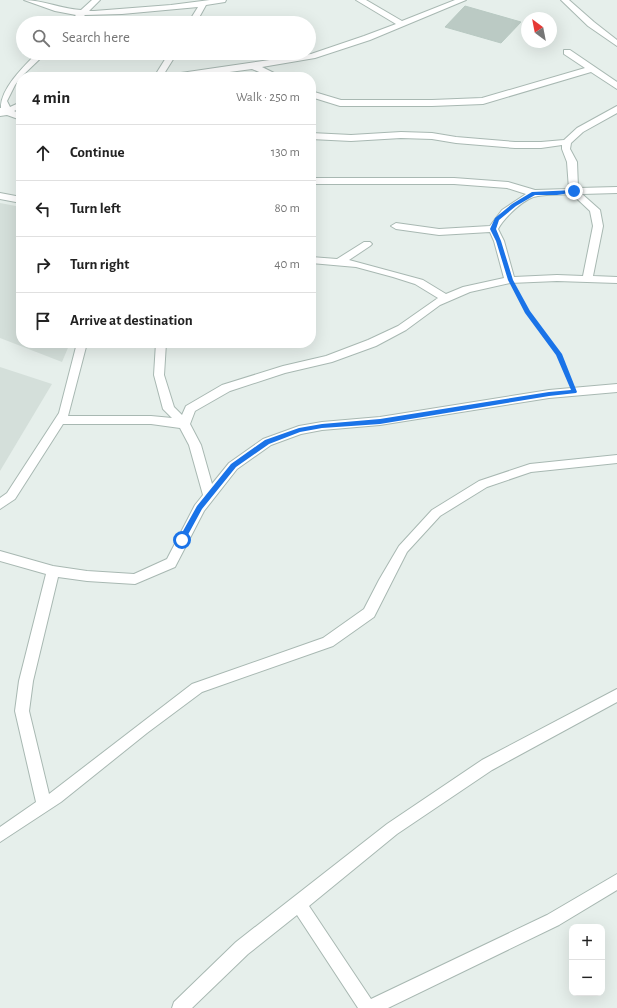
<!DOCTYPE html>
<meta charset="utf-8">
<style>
body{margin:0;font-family:"Alegreya Sans",sans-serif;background:#f2f2f2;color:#222}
.controls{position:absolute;right:12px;bottom:12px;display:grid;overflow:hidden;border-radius:8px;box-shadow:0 4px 16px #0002}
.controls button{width:36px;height:36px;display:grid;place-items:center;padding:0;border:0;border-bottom:1px solid #e0e0e0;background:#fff;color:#222;font:20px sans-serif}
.compass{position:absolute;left:521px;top:12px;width:36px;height:36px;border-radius:50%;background:#fff;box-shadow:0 4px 16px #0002;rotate:328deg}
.stop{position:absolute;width:12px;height:12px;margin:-9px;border:3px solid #1a73e8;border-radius:50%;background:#fff}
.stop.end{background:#1a73e8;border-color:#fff;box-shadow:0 1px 4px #0008}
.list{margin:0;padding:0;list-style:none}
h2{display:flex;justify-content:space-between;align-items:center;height:52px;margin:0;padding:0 16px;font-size:17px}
h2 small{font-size:13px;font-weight:400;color:#767676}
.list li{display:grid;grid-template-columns:26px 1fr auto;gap:12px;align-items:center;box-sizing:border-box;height:56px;padding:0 16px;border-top:1px solid #e0e0e0}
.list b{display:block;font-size:15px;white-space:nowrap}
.list em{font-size:13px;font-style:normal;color:#767676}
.icon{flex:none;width:22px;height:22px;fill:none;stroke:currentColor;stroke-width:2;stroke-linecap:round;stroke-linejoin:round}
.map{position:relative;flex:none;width:617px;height:1008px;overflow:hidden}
.search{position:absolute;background:#fff;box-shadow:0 4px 16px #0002;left:16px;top:16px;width:300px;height:44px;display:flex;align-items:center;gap:10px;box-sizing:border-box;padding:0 14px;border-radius:22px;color:#767676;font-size:15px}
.panel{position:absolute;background:#fff;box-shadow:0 4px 16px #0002;left:16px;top:72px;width:300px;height:276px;border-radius:16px}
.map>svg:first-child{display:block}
</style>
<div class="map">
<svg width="617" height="1008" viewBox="0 0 617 1008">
<rect width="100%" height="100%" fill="#e6efeb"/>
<g fill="#d4dfda">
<polygon points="0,203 21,207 21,343 70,343 62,362 0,338"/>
<polygon points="0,367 52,384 0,471"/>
</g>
<polygon fill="#bbcac4" stroke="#b8c9c2" points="465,6 521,22 501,43 445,27"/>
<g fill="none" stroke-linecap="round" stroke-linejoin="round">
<defs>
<g id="minor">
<path d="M24,0C44,0 61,9 81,10L92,0H100L89,11H94L171,5L210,0H226L225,2L206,5L196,23H188L198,7L122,14L85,15L77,23H68L76,15L55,11Z"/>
<polygon points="356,0 366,0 402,21 455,0 466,0 370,40 315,58 262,67 282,77 271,77 252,69 192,77 170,77 174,74 311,54 364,36 396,24"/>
<polygon points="561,0 569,0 594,22 617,40 617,46 588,26"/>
<polygon points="564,50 570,50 617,82 617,89 591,72 483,104 432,106 340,106 311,97 311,91 341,100 432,100 482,98 585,68 564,54"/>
<path d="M37,53H46L21,77L15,85L7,101L10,107L21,102V108L14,111L21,114V120L7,115L0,116V108H1C0,89 25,65 37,53Z"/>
<polygon points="169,53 177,53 162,77 154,77"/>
<path d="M617,106V113L583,132L571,143L570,149L577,162L578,188L617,187V193L582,194L600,210L603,226L593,276L617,277V283L557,281L510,283L470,292L440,305L406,330L376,346L332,362L285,373L230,391L195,411L190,424L201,445L212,484L229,463L263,439L299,426L322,422L380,417L549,390L617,384V392L549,398L380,425L322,430L301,434L271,445L237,469L204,511L175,567L135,584L87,581L58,577L33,681L29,711L49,794L192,684L323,638L364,609L379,580L399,546L432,510L479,481L530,464L617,455V463L531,472L487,487L440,516L407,552L374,617L333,646L202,692L147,733L61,802L0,842V827L36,802L15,711L19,681L46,574L0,561V551L53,566L87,571L134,574L167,559L195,505L203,495L189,445L180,428L151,424H63L15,499L0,509V498L7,493L59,413L77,343H87L68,416H151L172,418L163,409L154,375L156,343H166L164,375L174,407L182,415L186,406L222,385L283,366L326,356L368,340L398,326L438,298L415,284L393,277L356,267L311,263V257L337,259L364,242H370L372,244L370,246L349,260L423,280L446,294L463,287L504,278L494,241L490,232L439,235L396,229L391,226L396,223L439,229L490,226L502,210L526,194L507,188L454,184H311V178H454L508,182L535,190L569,189L567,162L562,149V145L541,148H515L456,143L432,139L401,138L351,141L311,139V133L351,135L401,132L432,133L456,137L515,142H541L564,140L577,128ZM572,194L590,211L593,226L583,276L557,275L514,277L504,241L498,229C504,218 525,197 538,196C549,194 561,195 572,194Z"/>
<polygon points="0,193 21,197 21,203 0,199"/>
<polygon points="617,689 617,702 492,770 397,834 309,906 371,999 547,915 617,874 617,890 559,925 388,1008 358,1008 297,915 248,954 192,1008 172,1008 174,1002 236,942 387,824 482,760"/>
</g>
</defs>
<use href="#minor" stroke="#a8b8b2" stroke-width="2"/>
<polyline stroke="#86b3a5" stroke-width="2.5" stroke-dasharray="2 3" stroke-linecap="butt" points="519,296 527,312 559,354 567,375"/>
<use href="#minor" fill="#fff" fill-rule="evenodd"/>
</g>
<polygon fill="#1a73e8" points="574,190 577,191 576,192 557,195 535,195 516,206 499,220 496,229 501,241 513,280 530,311 562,354 577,392 576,393 549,396 380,424 322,428 300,432 269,444 236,467 202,509 184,542 179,542 178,540 197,506 231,464 265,440 299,428 322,424 380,419 549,392 571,390 556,355 525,313 508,280 496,241 490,229 495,218 512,204 532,192"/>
</svg>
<div class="controls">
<button>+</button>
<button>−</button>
</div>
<svg class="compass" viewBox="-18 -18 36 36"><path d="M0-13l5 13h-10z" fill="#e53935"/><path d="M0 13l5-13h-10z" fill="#767676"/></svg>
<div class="stop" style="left:182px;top:540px"></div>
<div class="stop end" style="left:574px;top:191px"></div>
<div class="search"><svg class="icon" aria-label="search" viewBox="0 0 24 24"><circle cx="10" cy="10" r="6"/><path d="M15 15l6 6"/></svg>Search here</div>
<section class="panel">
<h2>4 min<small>Walk · 250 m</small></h2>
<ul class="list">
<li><svg class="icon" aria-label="ahead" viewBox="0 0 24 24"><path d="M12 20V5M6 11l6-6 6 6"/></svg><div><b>Continue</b></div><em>130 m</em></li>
<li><svg class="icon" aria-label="left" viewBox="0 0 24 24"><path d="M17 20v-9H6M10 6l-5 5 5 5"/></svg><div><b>Turn left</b></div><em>80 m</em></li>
<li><svg class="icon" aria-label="right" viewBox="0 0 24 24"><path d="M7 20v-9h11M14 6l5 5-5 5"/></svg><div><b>Turn right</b></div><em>40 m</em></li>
<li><svg class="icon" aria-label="arrive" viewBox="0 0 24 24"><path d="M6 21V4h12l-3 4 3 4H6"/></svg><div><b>Arrive at destination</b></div></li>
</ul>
</section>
</div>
